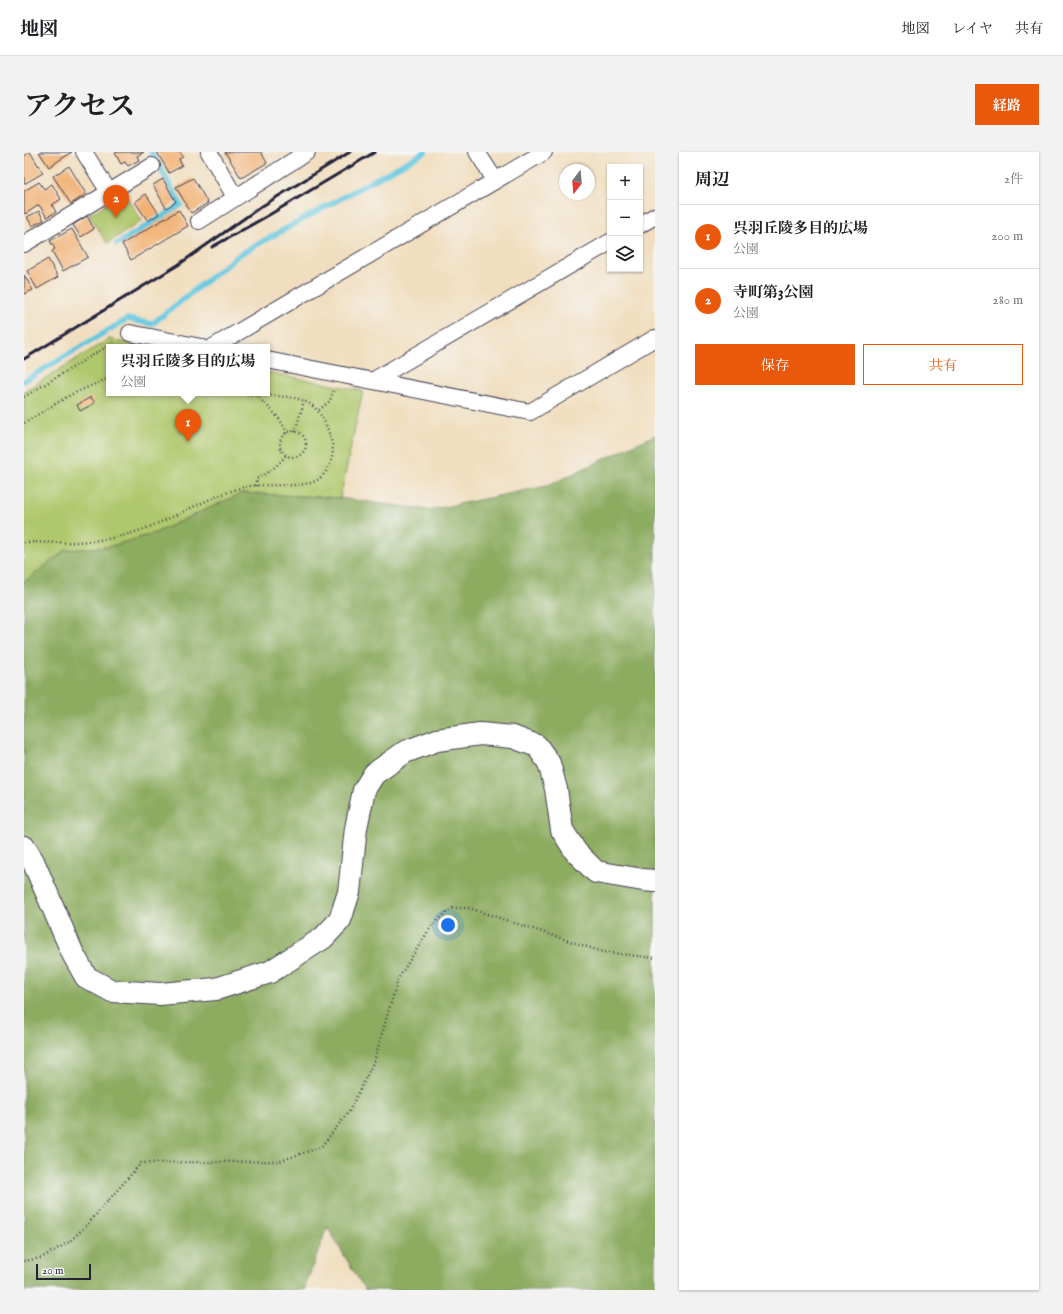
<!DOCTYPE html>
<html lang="ja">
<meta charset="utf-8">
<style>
body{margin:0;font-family:"IM FELL English","Noto Serif JP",serif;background:#f2f2f2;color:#202124}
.controls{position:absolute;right:12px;top:12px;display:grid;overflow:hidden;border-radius:0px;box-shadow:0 1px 3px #0004}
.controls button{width:36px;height:36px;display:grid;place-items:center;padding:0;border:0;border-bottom:1px solid #e0e0e0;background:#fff;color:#202124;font:20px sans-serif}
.compass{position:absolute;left:535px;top:12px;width:36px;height:36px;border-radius:50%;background:#fff;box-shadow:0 1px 3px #0004;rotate:196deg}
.scale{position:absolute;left:12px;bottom:10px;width:55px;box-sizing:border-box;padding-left:4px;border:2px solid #22223b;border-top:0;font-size:11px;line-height:14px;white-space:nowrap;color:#22223b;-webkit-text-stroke:3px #f6f6f2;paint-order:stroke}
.you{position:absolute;left:424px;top:773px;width:14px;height:14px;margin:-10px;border:3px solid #fff;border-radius:50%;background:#1a73e8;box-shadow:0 0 0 6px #1a73e833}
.badge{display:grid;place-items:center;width:26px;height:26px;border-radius:50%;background:#ea580c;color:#fff;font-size:13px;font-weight:700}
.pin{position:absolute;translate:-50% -33px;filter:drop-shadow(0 1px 2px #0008)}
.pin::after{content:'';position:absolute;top:21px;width:14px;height:12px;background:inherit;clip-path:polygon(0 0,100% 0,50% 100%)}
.popup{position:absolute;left:82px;top:192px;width:164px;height:52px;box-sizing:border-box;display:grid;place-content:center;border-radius:0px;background:#fff;filter:drop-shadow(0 1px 3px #0005);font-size:13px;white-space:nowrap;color:#757577}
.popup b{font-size:15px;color:#202124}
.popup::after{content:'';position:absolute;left:50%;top:100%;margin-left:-8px;border:8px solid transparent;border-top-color:#fff}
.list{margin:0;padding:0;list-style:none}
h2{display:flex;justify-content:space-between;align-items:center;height:52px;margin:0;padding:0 16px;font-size:17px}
h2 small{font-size:13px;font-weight:400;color:#757577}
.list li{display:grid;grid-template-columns:26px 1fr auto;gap:12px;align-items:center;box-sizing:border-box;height:64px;padding:0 16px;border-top:1px solid #e0e0e0}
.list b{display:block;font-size:15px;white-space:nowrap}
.list p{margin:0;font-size:13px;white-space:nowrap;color:#757577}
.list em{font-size:13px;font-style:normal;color:#757577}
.actions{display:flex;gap:8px;padding:12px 16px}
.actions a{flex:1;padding:9px 0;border:1px solid #ea580c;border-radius:0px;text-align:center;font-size:14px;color:#ea580c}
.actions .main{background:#ea580c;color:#fff}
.icon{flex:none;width:22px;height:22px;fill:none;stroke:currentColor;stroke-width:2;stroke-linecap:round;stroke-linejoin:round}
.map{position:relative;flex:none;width:631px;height:1138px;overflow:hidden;border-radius:0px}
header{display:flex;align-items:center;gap:24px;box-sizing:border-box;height:56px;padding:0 20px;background:#fff;border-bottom:1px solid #e0e0e0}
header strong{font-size:19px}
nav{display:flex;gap:22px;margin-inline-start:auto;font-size:14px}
.intro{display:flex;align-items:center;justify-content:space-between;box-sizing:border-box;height:96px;padding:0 24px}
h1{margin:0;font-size:28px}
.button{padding:10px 18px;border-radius:0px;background:#ea580c;color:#fff;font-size:14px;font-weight:700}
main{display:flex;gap:24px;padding:0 24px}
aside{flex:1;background:#fff;border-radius:0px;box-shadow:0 1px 3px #0004}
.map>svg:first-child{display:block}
</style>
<header>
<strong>地図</strong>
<nav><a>地図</a><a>レイヤ</a><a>共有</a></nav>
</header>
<div class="intro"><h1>アクセス</h1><a class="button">経路</a></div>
<main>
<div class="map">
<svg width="631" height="1138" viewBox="0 0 631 1138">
<rect width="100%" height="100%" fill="#f6f6f2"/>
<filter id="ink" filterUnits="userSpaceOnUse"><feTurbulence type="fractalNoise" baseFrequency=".025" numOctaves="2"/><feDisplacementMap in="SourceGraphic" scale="8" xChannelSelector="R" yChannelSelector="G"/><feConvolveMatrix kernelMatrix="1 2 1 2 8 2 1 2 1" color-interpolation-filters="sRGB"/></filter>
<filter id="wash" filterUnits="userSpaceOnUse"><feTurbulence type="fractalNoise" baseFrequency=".012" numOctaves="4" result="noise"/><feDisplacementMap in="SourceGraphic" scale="16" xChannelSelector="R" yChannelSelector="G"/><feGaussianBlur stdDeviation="0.9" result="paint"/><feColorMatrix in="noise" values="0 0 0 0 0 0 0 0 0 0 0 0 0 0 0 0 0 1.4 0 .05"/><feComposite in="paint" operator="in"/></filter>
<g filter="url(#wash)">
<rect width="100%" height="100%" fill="#f1debf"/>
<g fill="#b0c86d" stroke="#697554">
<polygon points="100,41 118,69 83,91 65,63"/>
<polygon points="85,187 120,195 85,195 85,241 243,241 243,220 339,239 316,346 218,341 131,381 84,395 42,398 0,430 0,239"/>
</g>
<polygon fill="#8cac60" stroke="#57674e" points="631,283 631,1138 341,1138 303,1075 280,1138 0,1138 0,430 42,398 84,395 131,381 218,341 316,346 405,358 523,334"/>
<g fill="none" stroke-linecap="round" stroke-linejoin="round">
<g stroke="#63c7e0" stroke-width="5.5">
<polyline points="93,92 157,53 127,0"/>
<polyline points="0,229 103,167 128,172 216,102 401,0"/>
</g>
</g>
<g id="blocks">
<g fill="#f2b173">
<polygon points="6,0 19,21 0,32 0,4"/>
<polygon points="15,0 48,0 25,15"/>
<polygon points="94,0 120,0 113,4 115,8 104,14 101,10 97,12 91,1"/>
<polygon points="133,0 156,0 159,5 155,7 158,14 145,21"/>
<polygon points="201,0 237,0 243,11 217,26"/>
<polygon points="45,14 62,42 47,52 29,24"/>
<polygon points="169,26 184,51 167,61 152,35"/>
<polygon points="139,27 152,50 142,56 129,33"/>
<polygon points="15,30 20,37 28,32 37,47 28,53 32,60 23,65 15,53 1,62 0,60 0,39"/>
<polygon points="122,42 135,62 124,69 111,50"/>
<polygon points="155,58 164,74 107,108 98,92"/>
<polygon points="15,59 20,68 8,74 3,65"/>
<polygon points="63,64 70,77 57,85 49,73"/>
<polygon points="48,77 64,105 39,119 28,99 31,97 26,89"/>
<polygon points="24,107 34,125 13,137 3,119"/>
<polygon points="0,123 9,138 0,142"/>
<polygon points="67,245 71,251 56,259 53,253"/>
</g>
</g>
</g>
<g filter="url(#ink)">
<use href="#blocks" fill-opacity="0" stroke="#413e4f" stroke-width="1"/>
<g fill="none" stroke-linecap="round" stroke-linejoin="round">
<defs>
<g id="street">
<polyline points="60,0 85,40"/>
<polyline points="185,0 211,45"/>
<polyline points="453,0 471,28"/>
<polyline points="175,69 283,0"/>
<polyline points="616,73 631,64"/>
<polyline points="0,92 128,14"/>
<polyline points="106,181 177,195"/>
<polyline points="189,195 520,0"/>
<polyline points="243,208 506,260 631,186"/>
<polyline points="350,228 586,90"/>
</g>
<polyline id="secondary" points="0,695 9,709 49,802 62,825 88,839 136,842 192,837 246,820 299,786 316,768 325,740 332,676 340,638 350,622 381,600 413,588 456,582 489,585 513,594 525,611 532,637 538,678 552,700 572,720 619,728 631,729"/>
</defs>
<use href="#street" stroke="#413e4f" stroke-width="18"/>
<use href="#secondary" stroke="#413e4f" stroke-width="24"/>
<g stroke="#413e4f" stroke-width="2.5" stroke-dasharray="1 3" stroke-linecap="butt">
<path d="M232,244C245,255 256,265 263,281"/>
<polyline points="0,245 92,189"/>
<polyline points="295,258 306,249 309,239"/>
<polyline points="0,271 46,243 85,226"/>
<circle cx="269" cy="292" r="13"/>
<polyline points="271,280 280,249"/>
<path d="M232,334V327C244,321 254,314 262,303"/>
<path d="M0,390C39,391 79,392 117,378C152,365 184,345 220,335C240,330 280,338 295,327C305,319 311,304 308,292C294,231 261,249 214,241"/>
<polyline points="0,1109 17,1106 45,1090 63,1073 117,1011 256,1009 297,995 326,958 350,909 374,827 408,773 428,756 445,756 579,800 631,806"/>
</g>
<use href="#street" stroke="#fff" stroke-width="16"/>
<use href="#secondary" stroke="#fff" stroke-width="22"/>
<g stroke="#22223b" stroke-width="3">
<polyline points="188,95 245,63 351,0"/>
<polyline points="0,207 154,113 235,56 326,0"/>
</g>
</g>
</g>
</svg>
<div class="controls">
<button>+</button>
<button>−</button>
<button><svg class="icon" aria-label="layers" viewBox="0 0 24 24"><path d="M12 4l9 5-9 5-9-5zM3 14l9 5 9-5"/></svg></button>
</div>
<svg class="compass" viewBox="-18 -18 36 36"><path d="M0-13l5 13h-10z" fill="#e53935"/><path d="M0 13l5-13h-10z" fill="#757577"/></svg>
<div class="scale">20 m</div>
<div class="you"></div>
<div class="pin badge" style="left:164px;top:290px">1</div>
<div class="popup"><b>呉羽丘陵多目的広場</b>公園</div>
<div class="pin badge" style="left:92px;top:66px">2</div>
</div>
<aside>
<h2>周辺<small>2件</small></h2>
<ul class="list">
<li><span class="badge">1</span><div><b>呉羽丘陵多目的広場</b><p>公園</p></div><em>200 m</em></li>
<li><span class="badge">2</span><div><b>寺町第3公園</b><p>公園</p></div><em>280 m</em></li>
</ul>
<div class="actions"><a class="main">保存</a><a>共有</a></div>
</aside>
</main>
